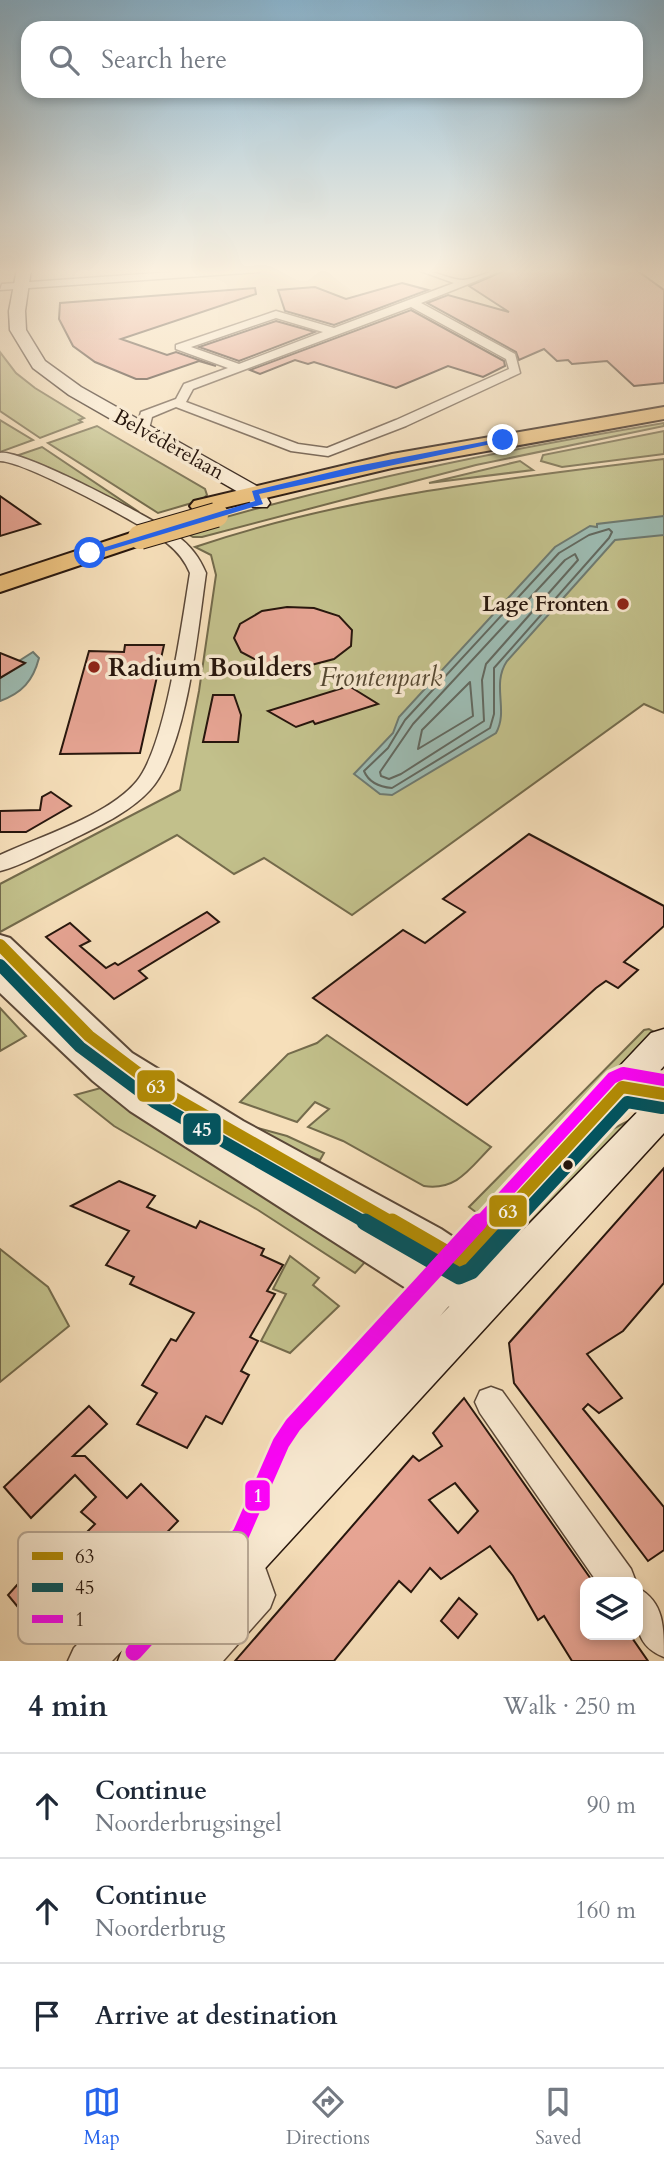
<!DOCTYPE html>
<meta charset="utf-8">
<style>
body{margin:0;font-family:Cardo,serif;background:#f6f6f7;color:#1f2937}
.controls{position:absolute;right:21px;bottom:21px;display:grid;overflow:hidden;border-radius:14px;box-shadow:0 4px 10px #0003}
.controls button{width:63px;height:63px;display:grid;place-items:center;padding:0;border:0;border-bottom:2px solid #e0e1e3;background:#fff;color:#1f2937;font:35px sans-serif}
.stop{position:absolute;width:21px;height:21px;margin:-16px;border:5px solid #2563eb;border-radius:50%;background:#fff}
.stop.end{background:#2563eb;border-color:#fff;box-shadow:0 2px 7px #0008}
.list{margin:0;padding:0;list-style:none}
h2{display:flex;justify-content:space-between;align-items:center;height:91px;margin:0;padding:0 28px;font-size:30px}
h2 small{font-size:23px;font-weight:400;color:#747a83}
.list li{display:grid;grid-template-columns:46px 1fr auto;gap:21px;align-items:center;box-sizing:border-box;height:105px;padding:0 28px;border-top:2px solid #e0e1e3}
.list b{display:block;font-size:26px;white-space:nowrap}
.list p{margin:0;font-size:23px;white-space:nowrap;color:#747a83}
.list em{font-size:23px;font-style:normal;color:#747a83}
.icon{flex:none;width:38px;height:38px;fill:none;stroke:currentColor;stroke-width:2;stroke-linecap:round;stroke-linejoin:round}
.map{position:relative;flex:none;width:664px;height:1661px;overflow:hidden}
.search{position:absolute;background:#fff;box-shadow:0 4px 10px #0003;left:21px;right:21px;top:21px;height:77px;display:flex;align-items:center;gap:18px;box-sizing:border-box;padding:0 24px;border-radius:21px;color:#747a83;font-size:26px}
.sheet{height:406px;background:#fff}
nav{display:flex;justify-content:space-around;align-items:center;box-sizing:border-box;height:98px;border-top:2px solid #e0e1e3;background:#fff;font-size:19px;color:#747a83}
nav a{display:grid;justify-items:center;gap:4px}
nav .on{color:#2563eb}
.map>svg:first-child{display:block}
</style>
<div class="map">
<svg width="664" height="1661" viewBox="0 0 664 1661">
<rect width="100%" height="100%" fill="#f6dfba"/>
<filter id="stains"><feTurbulence type="fractalNoise" baseFrequency=".00286" numOctaves="4"/><feColorMatrix values="0 0 0 0 .2 0 0 0 0 .09 0 0 0 0 .02 0 0 0 .5 -.17"/></filter>
<radialGradient id="worn" r=".72"><stop offset=".6" stop-color="#630" stop-opacity="0"/><stop offset="1" stop-color="#630" stop-opacity=".3"/></radialGradient>
<g fill="#c2c08b" stroke="#746b4c" stroke-width="2">
<polygon points="0,352 16,373 35,388 84,418 79,420 82,422 40,438 0,411"/>
<polygon points="0,420 33,440 0,452"/>
<path d="M664,423V426L476,465L202,537H193L181,530C338,483 501,450 664,423Z"/>
<polygon points="97,426 205,489 207,495 202,500 158,513 48,443"/>
<polygon points="664,431 664,454 562,467 541,461 543,455"/>
<polygon points="42,447 139,512 16,456"/>
<path d="M664,459V713L644,704L352,915L264,858L234,874L177,835L0,932V884L180,790L199,691L216,575L211,555L195,547C348,495 505,479 664,459Z"/>
<polygon points="520,461 533,470 429,483"/>
<polygon points="0,1008 26,1036 0,1051"/>
<polygon points="649,1029 656,1033 481,1216 469,1207 644,1030"/>
<path d="M327,1035L491,1147C470,1168 457,1191 424,1186L343,1141L308,1127L329,1109L315,1102L297,1122L240,1102L288,1054L317,1043Z"/>
<polygon points="108,1086 366,1261 355,1273 258,1210 114,1126 75,1095"/>
<polygon points="632,1119 524,1246 501,1231 591,1140"/>
<polygon points="254,1127 287,1136 324,1153 320,1160 281,1147"/>
<polygon points="0,1249 48,1287 69,1326 0,1382"/>
<polygon points="290,1256 319,1278 313,1285 339,1306 290,1353 261,1341 286,1294 273,1289"/>
</g>
<g fill="#9dbcb3" stroke="#6e7a71" stroke-width="2">
<path d="M664,516V535L615,540L507,661C491,685 509,710 496,733L392,795L380,794L354,774L393,733L399,717L555,547L590,526L597,527V524Z"/>
<path d="M33,652L39,658C33,681 22,693 0,701V678L24,664L19,661Z"/>
</g>
<g fill="none" stroke-linecap="round" stroke-linejoin="round">
<g stroke="#626960" stroke-width="2">
<path d="M609,529L612,532L609,538L494,668V714L490,728L392,788C380,787 369,783 364,771L388,748L405,720L559,553L589,535Z"/>
<polygon points="575,554 578,560 486,664 482,680 484,721 401,774 389,779 381,776 380,772 413,724 565,560"/>
<polygon points="470,682 473,716 418,749 422,730"/>
</g>
</g>
<g fill="#e6a493" stroke="#27160d" stroke-width="2" fill-rule="evenodd">
<polygon points="508,269 635,269 664,290 664,383 634,386 607,361 572,364 568,360 557,361 544,349 519,360 516,352 427,303 448,295 509,312 469,286"/>
<polygon points="402,283 428,290 334,325 285,311 278,290 315,287 346,299"/>
<polygon points="255,288 256,294 121,339 167,355 176,352 216,366 199,361 147,379 136,379 95,362 73,346 59,319 60,303"/>
<polygon points="411,310 504,361 505,366 483,377 448,366 396,388 314,362 308,364 295,360 260,374 250,370"/>
<polygon points="276,321 315,332 239,361 199,347"/>
<polygon points="0,496 40,524 0,536"/>
<polygon points="287,607 314,608 339,616 352,630 351,646 334,659 300,668 264,664 241,652 234,638 240,624 262,611"/>
<polygon points="125,645 164,645 140,753 60,754 89,651 124,652"/>
<polygon points="0,653 25,663 0,678"/>
<polygon points="349,686 378,704 315,724 313,721 296,727 268,711"/>
<polygon points="213,695 234,695 241,715 238,742 203,742"/>
<polygon points="51,792 71,806 26,832 0,832 0,811 40,810 42,797"/>
<polygon points="529,834 664,906 664,926 624,962 638,970 618,988 606,981 596,988 467,1105 313,998 403,930 425,943 465,912 443,899"/>
<polygon points="207,912 219,922 139,971 147,978 114,999 46,937 70,923 90,941 80,946 106,968 115,963 118,965"/>
<polygon points="664,1168 664,1283 623,1331 587,1354 622,1398 599,1413 588,1404 583,1409 664,1507 664,1550 648,1561 514,1383 509,1343"/>
<polygon points="119,1181 155,1196 147,1207 196,1228 200,1221 264,1249 261,1255 283,1265 267,1291 275,1294 250,1337 258,1341 241,1371 249,1375 222,1424 206,1416 187,1448 137,1424 157,1393 142,1385 171,1339 176,1341 194,1313 130,1284 134,1277 106,1265 129,1231 71,1206"/>
<path d="M464,1398L593,1582H585V1635H630L648,1661H572L544,1616L538,1620L513,1576L490,1546L441,1579L430,1568L411,1592L399,1581L334,1661H235L413,1456L419,1461L442,1446L433,1433ZM455,1483L478,1511L458,1533L429,1500Z"/>
<polygon points="89,1406 107,1424 73,1456 85,1456 127,1498 141,1484 178,1521 147,1553 139,1544 45,1640 8,1595 54,1544 65,1554 95,1524 81,1512 96,1497 75,1475 31,1518 4,1487"/>
<polygon points="459,1598 477,1614 458,1638 441,1621"/>
</g>
<g fill="none" stroke-linecap="round" stroke-linejoin="round">
<defs>
<g id="minor">
<polygon points="214,269 264,269 259,272 0,290 2,284"/>
<path d="M415,269C432,269 449,280 463,280C478,279 490,269 506,269L421,303L515,354L520,373L406,426L328,456L291,451L176,407L152,417L149,429L137,426L141,412L176,399L184,384L228,368L176,349V345L276,311L334,328L454,283ZM411,307L506,359L509,369L396,420L327,448L298,444L186,402L193,389ZM276,318L323,332L239,364L191,347Z"/>
<path d="M0,453C22,449 154,519 176,535C191,546 199,557 206,573C198,628 187,750 150,790C129,813 97,827 69,841C47,851 23,865 0,871V855C41,836 108,816 137,781C166,745 182,622 190,573C185,561 178,552 168,544C146,526 24,461 0,461Z"/>
<polygon points="491,1387 502,1391 631,1569 636,1582 597,1582 480,1413 475,1402 480,1391"/>
<path d="M244,1536L256,1542L275,1595L270,1608L223,1661H179L185,1648L238,1590L234,1577L230,1588L217,1593L176,1594L112,1661H68L74,1648L155,1563C176,1555 208,1554 229,1562L226,1554L232,1542Z"/>
<path d="M638,1588C664,1602 664,1627 664,1657C631,1644 637,1618 638,1588Z"/>
</g>
<g id="tertiary">
<path d="M0,935L10,938L132,1053L243,1121L441,1229L474,1251L488,1275L484,1283L498,1288L504,1300L498,1312L485,1317L423,1299L130,1111L93,1081L0,993V964L3,965L0,962ZM355,1217L448,1273H445Z"/>
<polygon points="622,1074 664,1081 664,1107 611,1096 606,1087 611,1078"/>
</g>
<g id="secondary">
<polygon points="17,269 31,269 25,311 26,330 45,361 81,387 262,489 270,503 267,507 253,507 247,497 69,395 33,368 10,330 9,311"/>
<polygon points="664,1029 664,1066 440,1316 651,1098 664,1093 664,1133 180,1661 118,1661 125,1642 239,1525 277,1433 288,1418 651,1033"/>
</g>
<g id="primary">
<polygon points="664,407 664,419 392,468 202,513 194,511 190,506 194,501 392,454"/>
<polygon points="140,530 149,532 152,537 149,542 0,592 0,576"/>
</g>
</defs>
<use href="#minor" stroke="#5b4838" stroke-width="3"/>
<use href="#tertiary" stroke="#5b4838" stroke-width="4"/>
<use href="#secondary" stroke="#27160d" stroke-width="3"/>
<use href="#primary" stroke="#27160d" stroke-width="4"/>
<use href="#minor" fill="#f9ead2" fill-rule="evenodd"/>
<use href="#tertiary" fill="#f9ead2" fill-rule="evenodd"/>
<use href="#secondary" fill="#f9ead2" fill-rule="evenodd"/>
<use href="#primary" fill="#ebc07d" fill-rule="evenodd"/>
<defs>
<polyline id="primary-bridge" points="140,537 216,515"/>
</defs>
<use href="#primary-bridge" stroke="#27160d" stroke-width="26" stroke-linecap="butt"/>
<use href="#primary-bridge" stroke="#ebc07d" stroke-width="24"/>
<defs>
<g id="bus-1-far1">
<polyline points="0,945 89,1036 162,1091 395,1224"/>
<polyline points="496,1224 622,1087 664,1094"/>
</g>
<polyline id="bus-1" points="392,1222 461,1262 497,1222"/>
<g id="bus-2-far1">
<polyline points="0,965 80,1047 154,1102 368,1224"/>
<polyline points="514,1224 627,1102 662,1108"/>
</g>
<polyline id="bus-2" points="365,1222 459,1276 471,1271 516,1222"/>
<polyline id="bus-3-far1" points="478,1224 612,1078 623,1073 664,1080"/>
<polyline id="bus-3" points="134,1652 241,1534 281,1443 293,1425 479,1222"/>
</defs>
<use href="#bus-1-far1" stroke="#f9ead2" stroke-width="18"/>
<use href="#bus-1" stroke="#f9ead2" stroke-width="22"/>
<use href="#bus-2-far1" stroke="#f9ead2" stroke-width="18"/>
<use href="#bus-2" stroke="#f9ead2" stroke-width="22"/>
<use href="#bus-3-far1" stroke="#f9ead2" stroke-width="18"/>
<use href="#bus-3" stroke="#f9ead2" stroke-width="22"/>
<use href="#bus-1-far1" stroke="#b38c05" stroke-width="12"/>
<use href="#bus-1" stroke="#b38c05" stroke-width="17"/>
<use href="#bus-2-far1" stroke="#005460" stroke-width="12"/>
<use href="#bus-2" stroke="#005460" stroke-width="17"/>
<use href="#bus-3-far1" stroke="#f0f" stroke-width="12"/>
<use href="#bus-3" stroke="#f0f" stroke-width="17"/>
</g>
<linearGradient id="sky" x2="0" y2="1"><stop stop-color="#8ab7d3"/><stop offset="0.54" stop-color="#fbf1e0"/><stop offset="1" stop-color="#fbf1e0" stop-opacity="0"/></linearGradient>
<rect width="664" height="502" fill="url(#sky)"/>
<polygon fill="#2563eb" points="503,438 505,441 259,494 263,504 93,555 86,553 255,501 252,491 352,467"/>
<g fill="#8f2418" stroke="#f9ead2" stroke-width="2.5">
<circle cx="623" cy="604" r="7"/>
<circle cx="94" cy="667" r="7"/>
</g>
<circle fill="#27160d" stroke="#f9ead2" stroke-width="2.5" cx="568" cy="1165" r="6"/>
<g text-anchor="middle" stroke-width="7" stroke-linejoin="round" paint-order="stroke">
<g font-size="21" fill="#27160d" stroke="#f9ead2">
<text transform="translate(169 444) rotate(29)" y="7">Belvédèrelaan</text>
</g>
<g font-size="21" font-weight="bold" fill="#27160d" stroke="#f9ead2" text-anchor="end">
<text x="609" y="611">Lage Fronten</text>
</g>
<g font-size="26" font-weight="bold" fill="#27160d" stroke="#f9ead2" text-anchor="start">
<text x="108" y="676">Radium Boulders</text>
</g>
<g font-size="26" font-style="italic" fill="#564933" stroke="#f9ead2">
<text x="381" y="686">Frontenpark</text>
</g>
</g>
<rect x="18" y="1532" width="230" height="112" rx="10" fill="#f9ead2" stroke="#baaa97" stroke-width="2"/>
<rect x="32" y="1552" width="31" height="8" fill="#b38c05"/>
<rect x="32" y="1583" width="31" height="9" fill="#005460"/>
<rect x="32" y="1615" width="31" height="8" fill="#f0f"/>
<g font-size="19" fill="#27160d">
<text x="75" y="1563">63</text>
<text x="75" y="1594">45</text>
<text x="75" y="1626">1</text>
</g>
<g stroke="#f9ead2" stroke-width="2.5">
<rect x="136" y="1069" width="40" height="34" rx="7" fill="#b38c05"/>
<rect x="182" y="1112" width="40" height="34" rx="7" fill="#005460"/>
<rect x="488" y="1194" width="40" height="34" rx="7" fill="#b38c05"/>
<rect x="244" y="1479" width="27" height="33" rx="7" fill="#f0f"/>
</g>
<g font-size="19" text-anchor="middle" font-weight="bold" fill="#fff">
<text x="156" y="1093">63</text>
<text x="202" y="1136">45</text>
<text x="508" y="1218">63</text>
<text x="258" y="1502">1</text>
</g>
<rect width="100%" height="100%" filter="url(#stains)"/>
<rect width="100%" height="100%" fill="url(#worn)"/>
</svg>
<div class="controls">
<button><svg class="icon" aria-label="layers" viewBox="0 0 24 24"><path d="M12 4l9 5-9 5-9-5zM3 14l9 5 9-5"/></svg></button>
</div>
<div class="stop" style="left:90px;top:553px"></div>
<div class="stop end" style="left:503px;top:440px"></div>
<div class="search"><svg class="icon" aria-label="search" viewBox="0 0 24 24"><circle cx="10" cy="10" r="6"/><path d="M15 15l6 6"/></svg>Search here</div>
</div>
<section class="sheet">
<h2>4 min<small>Walk · 250 m</small></h2>
<ul class="list">
<li><svg class="icon" aria-label="ahead" viewBox="0 0 24 24"><path d="M12 20V5M6 11l6-6 6 6"/></svg><div><b>Continue</b><p>Noorderbrugsingel</p></div><em>90 m</em></li>
<li><svg class="icon" aria-label="ahead" viewBox="0 0 24 24"><path d="M12 20V5M6 11l6-6 6 6"/></svg><div><b>Continue</b><p>Noorderbrug</p></div><em>160 m</em></li>
<li><svg class="icon" aria-label="arrive" viewBox="0 0 24 24"><path d="M6 21V4h12l-3 4 3 4H6"/></svg><div><b>Arrive at destination</b></div></li>
</ul>
</section>
<nav>
<a class="on"><svg class="icon" aria-label="map" viewBox="0 0 24 24"><path d="M3 6l6-2 6 2 6-2v14l-6 2-6-2-6 2zM9 4v14M15 6v14"/></svg>Map</a>
<a><svg class="icon" aria-label="directions" viewBox="0 0 24 24"><path d="M12 3l9 9-9 9-9-9zM9 14v-3h6M13 9l2 2-2 2"/></svg>Directions</a>
<a><svg class="icon" aria-label="saved" viewBox="0 0 24 24"><path d="M7 4h10v16l-5-4-5 4z"/></svg>Saved</a>
</nav>
